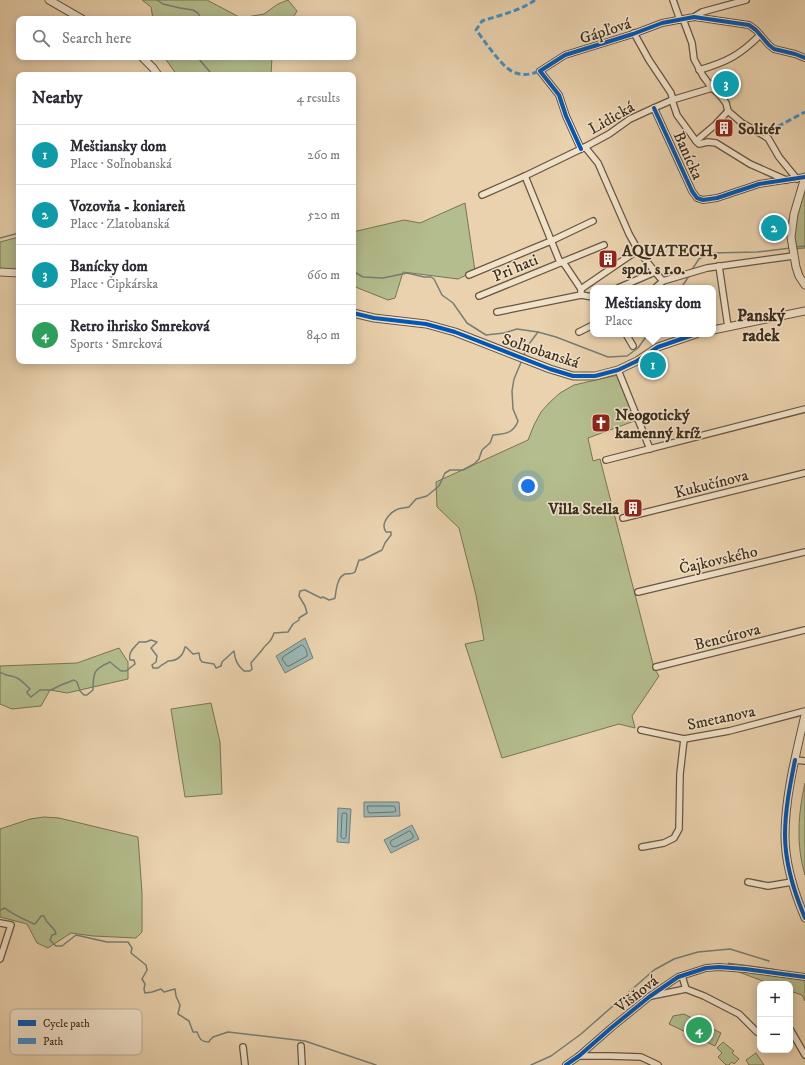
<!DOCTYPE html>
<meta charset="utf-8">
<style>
body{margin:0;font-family:"IM FELL DW Pica",serif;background:#f2f2f3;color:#2b2b33}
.controls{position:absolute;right:12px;bottom:12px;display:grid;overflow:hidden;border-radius:8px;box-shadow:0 2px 10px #0003}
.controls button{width:36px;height:36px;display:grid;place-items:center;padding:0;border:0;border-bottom:1px solid #e1e1e2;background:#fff;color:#2b2b33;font:20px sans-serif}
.you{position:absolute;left:528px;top:486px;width:14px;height:14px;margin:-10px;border:3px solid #fff;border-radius:50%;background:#1a73e8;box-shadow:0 0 0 6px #1a73e833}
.badge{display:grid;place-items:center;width:26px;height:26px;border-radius:50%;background:#8f2418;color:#fff;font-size:13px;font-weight:700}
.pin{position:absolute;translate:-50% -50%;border:2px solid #fff;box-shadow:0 1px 4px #0006}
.popup{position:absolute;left:590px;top:285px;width:126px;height:52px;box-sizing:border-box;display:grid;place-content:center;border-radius:8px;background:#fff;filter:drop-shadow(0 1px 3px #0005);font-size:13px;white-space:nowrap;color:#7c7c81}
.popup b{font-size:15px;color:#2b2b33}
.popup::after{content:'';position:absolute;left:50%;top:100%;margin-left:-8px;border:8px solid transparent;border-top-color:#fff}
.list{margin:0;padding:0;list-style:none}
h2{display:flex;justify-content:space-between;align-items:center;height:52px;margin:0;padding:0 16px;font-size:17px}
h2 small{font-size:13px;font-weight:400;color:#7c7c81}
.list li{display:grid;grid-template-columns:26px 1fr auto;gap:12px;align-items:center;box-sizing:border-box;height:60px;padding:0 16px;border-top:1px solid #e1e1e2}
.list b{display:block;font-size:15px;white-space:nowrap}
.list p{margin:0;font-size:13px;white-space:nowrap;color:#7c7c81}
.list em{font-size:13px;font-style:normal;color:#7c7c81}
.icon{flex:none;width:22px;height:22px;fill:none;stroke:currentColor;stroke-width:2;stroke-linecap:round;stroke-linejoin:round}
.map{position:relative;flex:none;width:805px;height:1065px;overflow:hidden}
.search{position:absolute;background:#fff;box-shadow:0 2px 10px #0003;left:16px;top:16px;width:340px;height:44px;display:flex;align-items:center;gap:10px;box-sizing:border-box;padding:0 14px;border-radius:8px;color:#7c7c81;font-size:15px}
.panel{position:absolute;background:#fff;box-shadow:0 2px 10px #0003;left:16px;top:72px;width:340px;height:292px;border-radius:8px}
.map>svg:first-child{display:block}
</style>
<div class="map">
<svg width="805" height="1065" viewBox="0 0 805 1065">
<rect width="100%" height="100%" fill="#ead2ae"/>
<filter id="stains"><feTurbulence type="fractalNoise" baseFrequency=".005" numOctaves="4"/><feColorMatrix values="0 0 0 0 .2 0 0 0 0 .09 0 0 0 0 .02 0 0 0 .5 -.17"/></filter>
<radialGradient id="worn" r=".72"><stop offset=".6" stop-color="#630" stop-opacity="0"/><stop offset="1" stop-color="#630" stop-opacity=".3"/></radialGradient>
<g fill="#b4bd8d" stroke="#787555">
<polygon points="142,0 207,0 241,18 264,14 278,4 288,0 297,11 292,19 153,19 151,7"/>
<polygon points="164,57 272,57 271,75 177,75"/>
<polygon points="805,185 805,248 791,249 787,226 796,197"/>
<polygon points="465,203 475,271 458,279 403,272 395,298 388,300 353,286 353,232 404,220 420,223"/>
<polygon points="19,237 19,273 0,272 0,242"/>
<polygon points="618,375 637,420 588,438 593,461 600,459 654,668 659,676 632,716 635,728 619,724 502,758 465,644 484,640 476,595 459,528 437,507 436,482 528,440 534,425 541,412 549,403 560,393 574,385"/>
<polygon points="119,648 128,662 128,679 67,693 50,690 41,706 12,709 0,704 0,666 77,663"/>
<polygon points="211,703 220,742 222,794 185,797 171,709"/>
<path d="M805,783V875C796,845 798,814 805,783Z"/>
<polygon points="44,817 59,818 138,837 142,893 142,932 136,938 93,936 71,933 48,948 37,943 27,924 0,917 0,829 30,819"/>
<polygon points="728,963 773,969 805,977 805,1001 802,995 790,991 790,984 771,984 736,971"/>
<polygon points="684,1014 721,1033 715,1046 669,1024 673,1016"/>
<polygon points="723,1042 734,1051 732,1053 739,1059 734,1064 732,1062 729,1065 726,1065 718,1057 722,1053 717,1048"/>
<polygon points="756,1053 764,1065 749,1065 746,1060"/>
</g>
<g fill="#9ab6b3" stroke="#747f77">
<polygon points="305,638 313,658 285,673 276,656"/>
<polygon points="364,802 399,802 400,816 364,817"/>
<polygon points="338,808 351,809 349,843 337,842"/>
<polygon points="412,825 419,839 391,853 384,840"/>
</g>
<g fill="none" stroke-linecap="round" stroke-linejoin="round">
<g stroke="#6b7268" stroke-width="1">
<path d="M302,645C305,646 308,653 307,656L289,666H287L282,659L283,657Z"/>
<polygon points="368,806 394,806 395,807 396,811 394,812 369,813 368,811"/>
<polygon points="343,813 346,813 347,815 346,837 344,839 342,838 341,837 342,815"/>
<polygon points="410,831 413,835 413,838 395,847 392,846 390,843 391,841"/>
</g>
<g stroke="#747f77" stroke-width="1.5">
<polyline points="157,0 163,4 180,8 193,10 198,13 201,19"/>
<polyline points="186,57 191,59 199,59 210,72 204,75"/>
<polyline points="0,238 19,233"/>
<polyline points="795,247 805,246"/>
<polyline points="353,271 363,277 383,278 407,273 424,277 431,277 434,279 442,295 453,303 467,323 486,335 504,333 517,329 538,332 556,337 608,357 627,356 638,348 648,334"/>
<polyline points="691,271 699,259 710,253 757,252 791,248"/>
<polyline points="681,288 689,276"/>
<polyline points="523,357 529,344 538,332"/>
<path d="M0,673H2C8,677 13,675 17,678C20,679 28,687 30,689L27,692L28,694L31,697L40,690H51L61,685L74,680L77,682L80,691L84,695H87L93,690C93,672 94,669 110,662L121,671H126L135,664L134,660H130C128,652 134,648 139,642H146L151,640L157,642L151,648L157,656L156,662L152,665L153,668H158C162,664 165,664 168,661C178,661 183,656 185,647H186L193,654L199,653L200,659L202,662L214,664L216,668L221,666L222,662L234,651C235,660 237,665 244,671H250L252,669L251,663C255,658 258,655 262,650C267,642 270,645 274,633L288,632L293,624L299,620V618L307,613L305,606L299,596L300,591L305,590L321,598L323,597L329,600L333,599L335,598C336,591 337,577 345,574C349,573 351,575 355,572L359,560H362L382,550L385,543L391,535V532H386C385,530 384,529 384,526C384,520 391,512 396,510C399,508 405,508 409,507L416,499L427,496L439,486L445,473L450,470H463L474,464L479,459L482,450L490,443L493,435C505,434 514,433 518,421L513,409L512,391L514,379L522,360"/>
<path d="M0,910L5,908C13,915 24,919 34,924L36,923L41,916H44C45,918 46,922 49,924C52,928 55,928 56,934L52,935L50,940L56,946H62L76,935L107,942H128L132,948L131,953L146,965L147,970L142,979L145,984L144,989L145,993L152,992L161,989L164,992L175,989L176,996L180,1005L178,1014L189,1021L193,1032H197C200,1039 201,1042 209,1042L210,1040L213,1037L228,1032L305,1041L376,1065"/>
<polyline points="531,1065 551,1056 581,1034 654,970 674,959 698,952 730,949 769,961"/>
</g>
<defs>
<g id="minor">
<polyline points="673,0 680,20"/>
<polyline points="694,17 702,12 746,0"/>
<polyline points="683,19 692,43 694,59 703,76 712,88 719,94 726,103 728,111 742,123 768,138 779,157 797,179"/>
<polyline points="634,33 649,60 671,93 673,100"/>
<path d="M699,70C727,62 740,55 760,35"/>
<polyline points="672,100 677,115 696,141 699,144 708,142 716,143 750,164 786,180"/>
<polyline points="654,108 692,191 697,198 703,200 717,198 759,184 805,177"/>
<polyline points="696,141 715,125 728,111"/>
<polyline points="585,147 598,163 629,234 638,250 655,272 663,281"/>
<polyline points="581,149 566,116 559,95 540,71 565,55 633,34 662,23 694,17 749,25 756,30 769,45 774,49 795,54 805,58"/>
<polyline points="525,176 559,260 565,265 581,289 581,295"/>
<polyline points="482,195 525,176 585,147 609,134 630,119 654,108 672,100 712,88"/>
<polyline points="719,266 728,327"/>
<polyline points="469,275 551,241 593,221"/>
<polyline points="618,288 655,272"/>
<polyline points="655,288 663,281 707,268 793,256"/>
<polyline points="581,289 638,250"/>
<polyline points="479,296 604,245"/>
<polyline points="497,312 581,295 593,297"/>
<polyline points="579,332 593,325"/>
<polyline points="626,334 633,346"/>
<polyline points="618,370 650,449"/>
<polyline points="606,460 805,409"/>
<polyline points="623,518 805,473"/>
<polyline points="638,592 805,552"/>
<polyline points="656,667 805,630"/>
<polyline points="641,730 684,739 729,731 805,711"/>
<polyline points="795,760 805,761"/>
<polyline points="642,847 664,843 674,838 679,829 680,774 684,739"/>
<polyline points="748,882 768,886 792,882"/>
<polyline points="0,923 11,925 0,959"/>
<polyline points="682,976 686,989"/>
<polyline points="651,996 686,989 704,996 739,1014 757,1032"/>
<polyline points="790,1029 805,1055"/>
<polyline points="301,1046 302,1065"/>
<polyline points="243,1047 245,1065"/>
<polyline points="579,1056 610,1056 641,1057 658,1065"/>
<polyline points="566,1065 579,1056 611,1028 649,997 678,977 706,968 719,967 745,969 805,977"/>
</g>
<g id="tertiary">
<polyline points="49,0 82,19"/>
<polyline points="142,57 153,68 158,75"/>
<polyline points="805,177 794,214 791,237 796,267 799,276 805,285"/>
<polyline points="0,272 19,273"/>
<polyline points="353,313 374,318 426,324 455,332 550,369 573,376 595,376 618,370 637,361 658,347 696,334"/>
<polyline points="713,330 805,311"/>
<path d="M805,715C796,754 785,796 785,836C785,864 794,892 805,918"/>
</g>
</defs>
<use href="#minor" stroke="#685641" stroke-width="8"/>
<use href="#tertiary" stroke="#685641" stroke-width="9"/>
<use href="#minor" stroke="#f1e2ca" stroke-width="5.5"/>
<use href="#tertiary" stroke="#f1e2ca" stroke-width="7"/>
<g stroke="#3e90ca" stroke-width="3" stroke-dasharray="6 3" stroke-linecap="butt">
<path d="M535,0C520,11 500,15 482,21L476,30C485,41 503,70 516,73C525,76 532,74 540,71"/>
<polyline points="762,135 805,112"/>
</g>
<defs>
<g id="cycleway">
<polyline points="654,108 692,191 697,198 703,200 717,198 759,184 805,177"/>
<polyline points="581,149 566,116 559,95 540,71 565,55 633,34 662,23 694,17 749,25 756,30 769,45 774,49 795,54 805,58"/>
<polyline points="353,313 374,318 426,324 455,332 550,369 573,376 595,376 618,370 637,361 658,347 696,334"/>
<path d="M795,760C790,785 785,810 785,835C785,864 794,892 805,918"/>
<polyline points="566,1065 579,1056 611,1028 649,997 678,977 706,968 719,967 745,969 805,977"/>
</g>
</defs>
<use href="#cycleway" stroke="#f1e2ca" stroke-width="6"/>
<use href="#cycleway" stroke="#0057b8" stroke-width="4"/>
</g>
<defs>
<symbol id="building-square" viewBox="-11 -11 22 22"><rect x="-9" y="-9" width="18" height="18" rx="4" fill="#8f2418" stroke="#f1e2ca"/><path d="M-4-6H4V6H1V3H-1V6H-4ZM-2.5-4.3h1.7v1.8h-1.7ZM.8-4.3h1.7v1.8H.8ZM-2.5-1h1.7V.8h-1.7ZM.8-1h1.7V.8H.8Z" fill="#fff"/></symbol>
<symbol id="church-square" viewBox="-11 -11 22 22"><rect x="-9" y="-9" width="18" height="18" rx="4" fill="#8f2418" stroke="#f1e2ca"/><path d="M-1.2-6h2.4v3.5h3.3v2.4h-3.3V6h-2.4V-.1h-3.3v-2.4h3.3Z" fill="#fff"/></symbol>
</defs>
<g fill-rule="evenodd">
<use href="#building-square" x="713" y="117" width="22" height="22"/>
<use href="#building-square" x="597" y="248" width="22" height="22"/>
<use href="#church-square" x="590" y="412" width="22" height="22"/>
<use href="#building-square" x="622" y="497" width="22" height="22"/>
</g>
<g text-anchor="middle" stroke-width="3" stroke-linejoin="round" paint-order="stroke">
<g font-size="16" fill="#3c2d1d" stroke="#f1e2ca">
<text transform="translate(605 30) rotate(-18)" y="6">Gápľová</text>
<text transform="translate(611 117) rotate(-30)" y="6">Lidická</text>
<text transform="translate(689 155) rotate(66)" y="6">Banícka</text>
<text transform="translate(515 267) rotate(-23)" y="6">Pri hati</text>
<text transform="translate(541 350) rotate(18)" y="6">Soľnobanská</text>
<text transform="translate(711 483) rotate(-14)" y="6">Kukučínova</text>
<text transform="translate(718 559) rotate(-13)" y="6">Čajkovského</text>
<text transform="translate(727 636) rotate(-14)" y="6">Bencúrova</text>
<text transform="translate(721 717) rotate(-12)" y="6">Smetanova</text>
<text transform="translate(636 993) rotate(-38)" y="6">Višňová</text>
</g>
<g font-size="16" font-weight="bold" fill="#3c2d1d" stroke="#f1e2ca" text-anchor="start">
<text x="738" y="134">Solitér</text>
<text x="622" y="256">AQUATECH,<tspan x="622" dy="18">spol. s r.o.</tspan></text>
<text x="615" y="420">Neogotický<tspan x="615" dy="18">kamenný kríž</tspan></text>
<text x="619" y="514" text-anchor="end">Villa Stella</text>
</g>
<g font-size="17" font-weight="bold" fill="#3c2d1d" stroke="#f1e2ca">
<text x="761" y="321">Panský<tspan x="761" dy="20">radek</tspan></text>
</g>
</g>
<rect x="10" y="1009" width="132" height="46" rx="6" fill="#f1e2ca" stroke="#bbac96" stroke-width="1"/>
<rect x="18" y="1020" width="18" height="6" fill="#0057b8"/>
<rect x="18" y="1038" width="18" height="6" fill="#3e90ca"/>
<g font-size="11" fill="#3c2d1d">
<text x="43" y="1027">Cycle path</text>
<text x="43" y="1045">Path</text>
</g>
<rect width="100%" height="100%" filter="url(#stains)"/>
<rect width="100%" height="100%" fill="url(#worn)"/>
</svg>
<div class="controls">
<button>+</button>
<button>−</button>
</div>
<div class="you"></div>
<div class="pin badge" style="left:653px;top:365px;background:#0f9aa8">1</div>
<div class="popup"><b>Meštiansky dom</b>Place</div>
<div class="pin badge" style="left:774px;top:228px;background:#0f9aa8">2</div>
<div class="pin badge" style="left:726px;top:84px;background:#0f9aa8">3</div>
<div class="pin badge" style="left:699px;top:1030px;background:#2e9e5b">4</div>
<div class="search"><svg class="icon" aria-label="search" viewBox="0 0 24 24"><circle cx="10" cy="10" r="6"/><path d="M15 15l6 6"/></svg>Search here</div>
<section class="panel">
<h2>Nearby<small>4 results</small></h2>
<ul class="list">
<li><span class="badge" style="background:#0f9aa8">1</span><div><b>Meštiansky dom</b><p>Place · Soľnobanská</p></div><em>260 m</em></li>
<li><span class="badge" style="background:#0f9aa8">2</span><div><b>Vozovňa - koniareň</b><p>Place · Zlatobanská</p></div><em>520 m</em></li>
<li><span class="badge" style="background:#0f9aa8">3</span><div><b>Banícky dom</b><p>Place · Čipkárska</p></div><em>660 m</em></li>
<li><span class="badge" style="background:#2e9e5b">4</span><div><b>Retro ihrisko Smreková</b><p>Sports · Smreková</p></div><em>840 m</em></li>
</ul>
</section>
</div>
